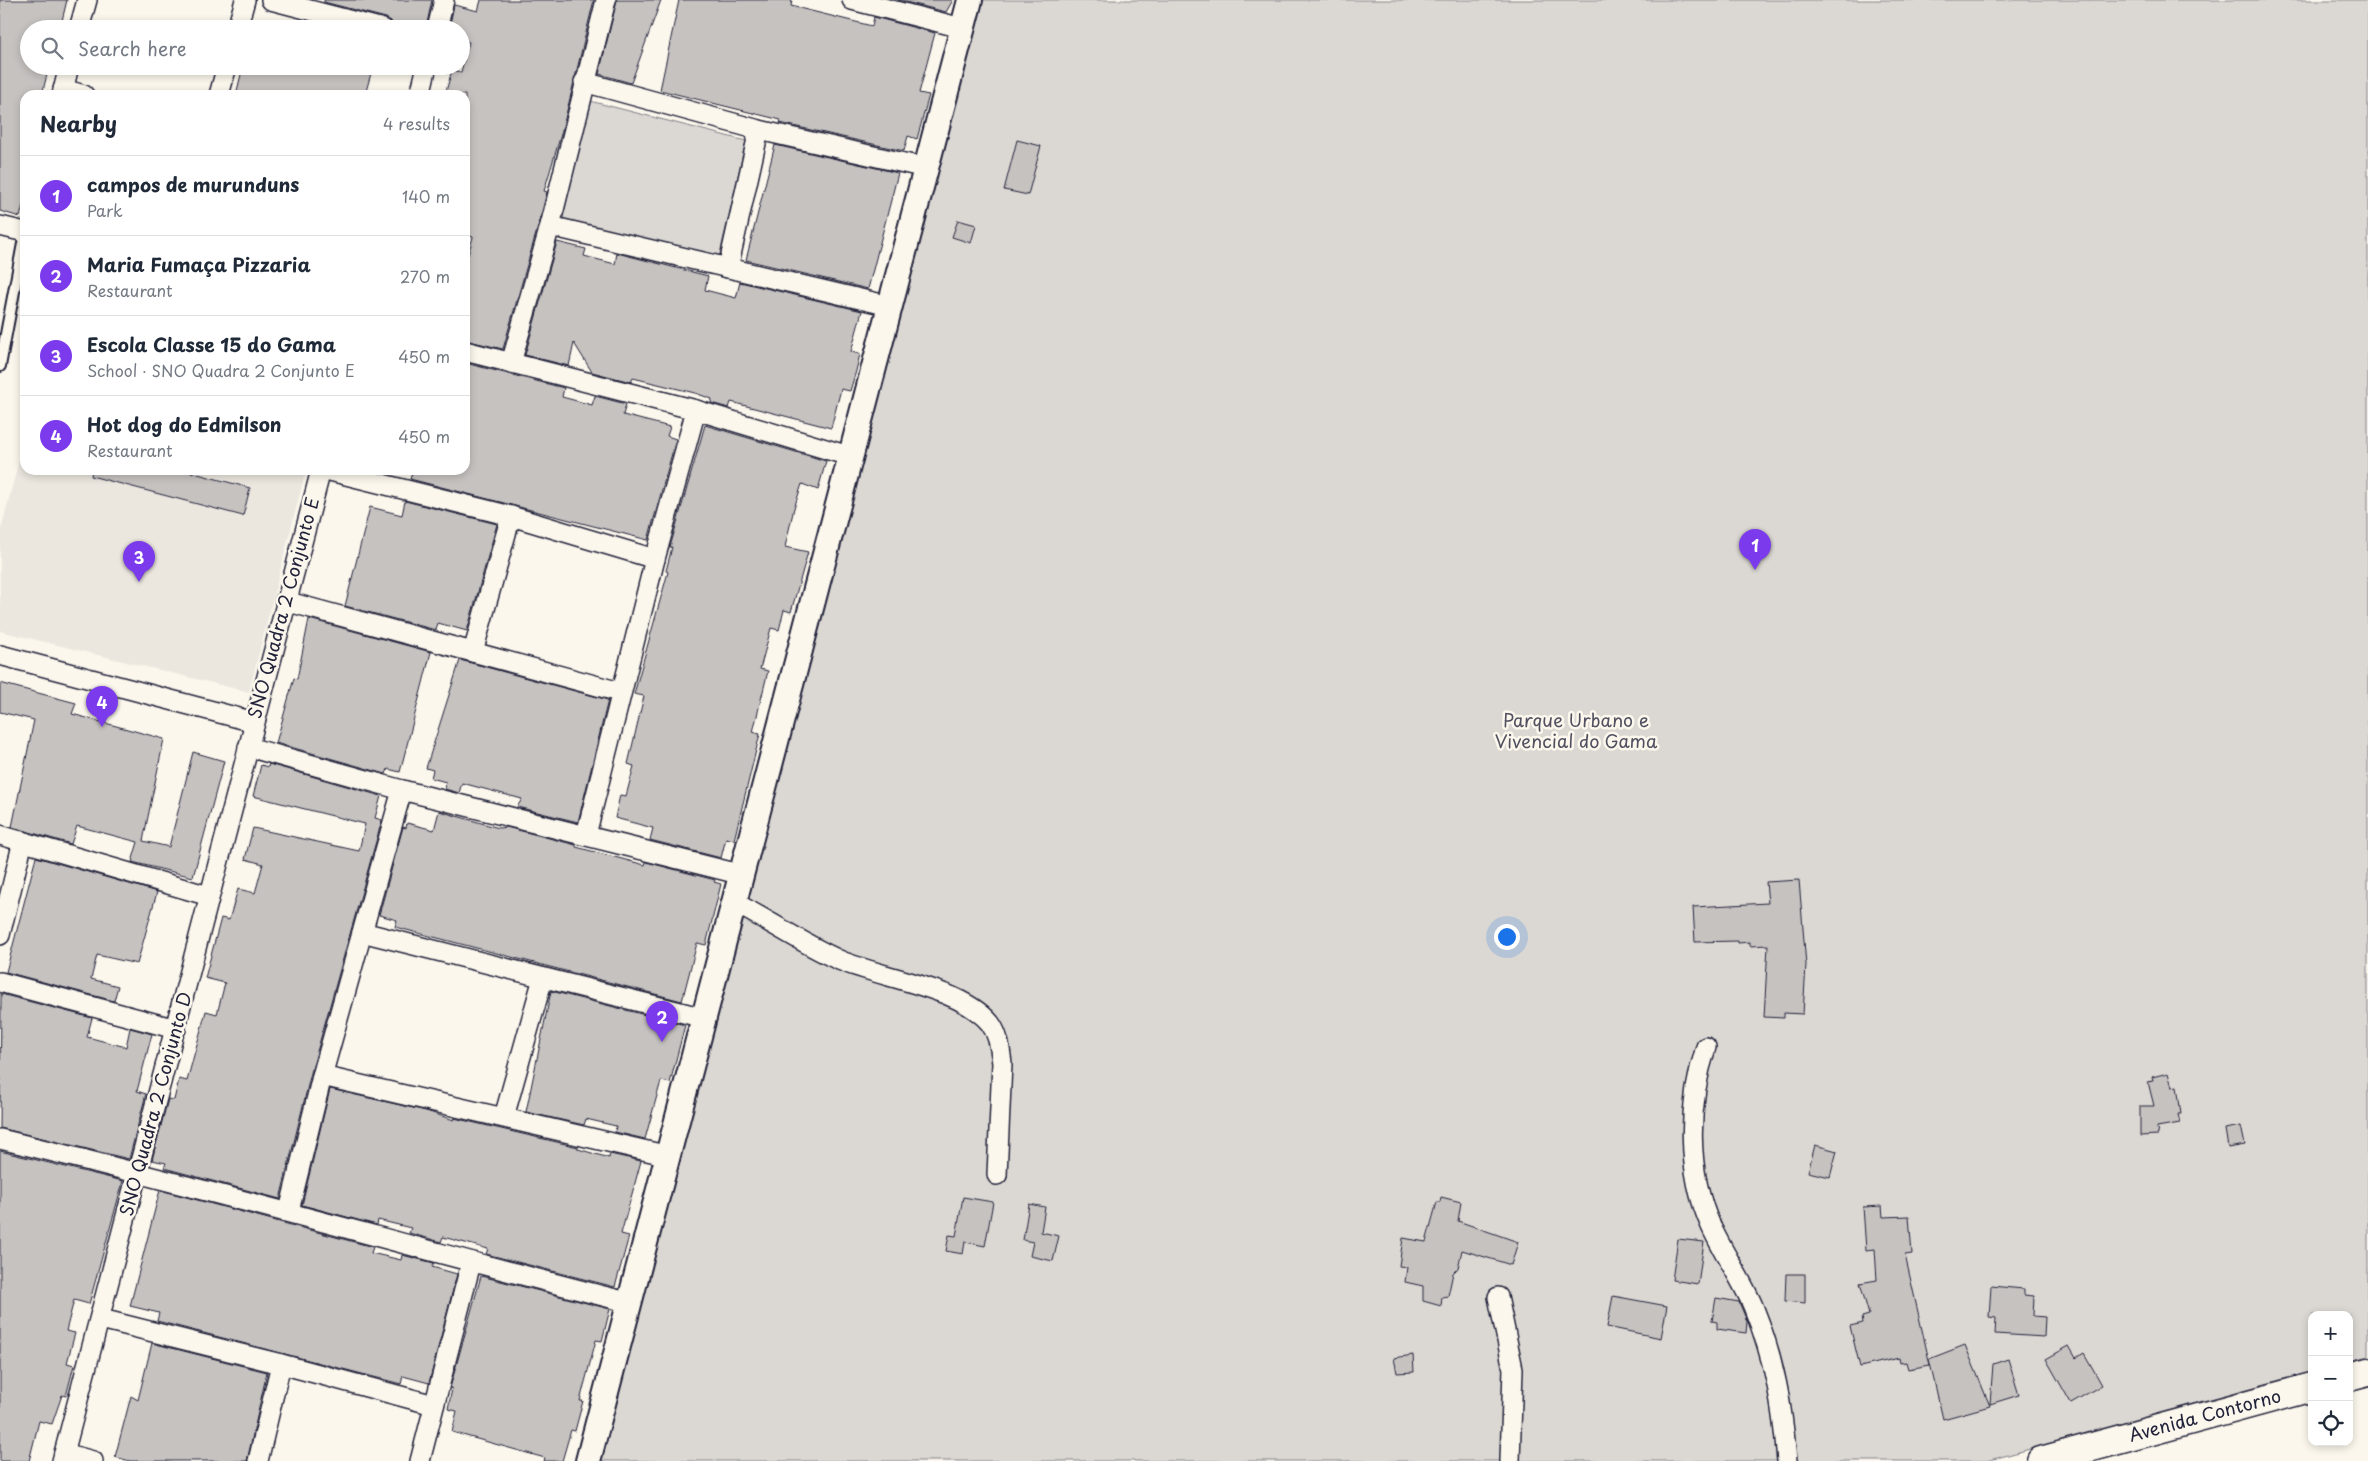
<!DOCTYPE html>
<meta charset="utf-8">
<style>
body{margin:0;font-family:"Playpen Sans",sans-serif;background:#f2f2f3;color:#1f2937}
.controls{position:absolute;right:15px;bottom:15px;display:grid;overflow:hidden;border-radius:10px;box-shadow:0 2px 8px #0003}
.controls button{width:45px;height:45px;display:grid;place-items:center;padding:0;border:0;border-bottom:1px solid #e0e1e3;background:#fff;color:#1f2937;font:25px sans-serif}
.you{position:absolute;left:1506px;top:936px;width:18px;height:18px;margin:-12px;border:4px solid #fff;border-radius:50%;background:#1a73e8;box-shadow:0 0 0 8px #1a73e833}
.badge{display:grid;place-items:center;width:32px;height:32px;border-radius:50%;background:#7c3aed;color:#fff;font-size:16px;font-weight:700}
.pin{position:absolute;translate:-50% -41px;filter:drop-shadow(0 1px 2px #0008)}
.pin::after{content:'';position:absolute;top:26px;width:18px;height:15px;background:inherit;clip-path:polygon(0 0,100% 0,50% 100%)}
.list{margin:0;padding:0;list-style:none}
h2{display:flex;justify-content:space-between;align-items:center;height:65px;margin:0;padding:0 20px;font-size:21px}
h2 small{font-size:16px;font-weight:400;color:#747a83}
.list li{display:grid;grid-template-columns:32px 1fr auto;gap:15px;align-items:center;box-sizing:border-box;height:80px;padding:0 20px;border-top:1px solid #e0e1e3}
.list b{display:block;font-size:19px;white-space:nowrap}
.list p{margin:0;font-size:16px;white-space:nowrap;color:#747a83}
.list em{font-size:16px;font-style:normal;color:#747a83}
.icon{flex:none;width:28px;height:28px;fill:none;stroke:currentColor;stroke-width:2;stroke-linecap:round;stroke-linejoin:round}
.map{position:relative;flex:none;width:2368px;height:1461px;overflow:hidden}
.search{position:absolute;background:#fff;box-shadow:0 2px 8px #0003;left:20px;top:20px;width:450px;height:55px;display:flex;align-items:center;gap:12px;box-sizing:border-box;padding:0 18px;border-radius:28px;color:#747a83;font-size:19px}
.panel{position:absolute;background:#fff;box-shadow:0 2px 8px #0003;left:20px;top:90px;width:450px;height:385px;border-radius:15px}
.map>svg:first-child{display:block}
</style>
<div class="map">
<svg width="2368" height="1461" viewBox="0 0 2368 1461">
<rect width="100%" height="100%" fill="#fbf7ec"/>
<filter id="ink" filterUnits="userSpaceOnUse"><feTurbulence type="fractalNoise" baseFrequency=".02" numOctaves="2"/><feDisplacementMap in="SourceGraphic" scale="10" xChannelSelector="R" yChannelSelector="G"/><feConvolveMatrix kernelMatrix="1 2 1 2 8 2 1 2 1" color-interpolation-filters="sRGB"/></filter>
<g filter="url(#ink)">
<polygon fill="#ebe7df" points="25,437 25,470 306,470 249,692 0,631 0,533"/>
<g fill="#dbd8d3" stroke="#7e7d87">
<polygon points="982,0 2368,0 2368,1356 2349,1361 2349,1315 2312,1315 2312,1372 1986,1461 599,1461"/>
<polygon points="586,100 746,141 718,262 559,223"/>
</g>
<g fill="#c6c2c0" stroke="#22223b">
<polygon points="0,0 67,0 60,29 29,29 29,66 49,66 42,95 25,95 25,198 20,217 0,211"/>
<polygon points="324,0 432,0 426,28 415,25 415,29 394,29 391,21 386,18 324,2"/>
<polygon points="481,0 594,0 562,131 544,191 547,192 539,223 503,349 465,340 465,266 473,237 465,235 465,95 445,95 452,70 461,72 469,42 461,40 461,29 449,29 454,5 478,11"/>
<polygon points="617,0 661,0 631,83 599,74"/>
<polygon points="679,0 792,0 791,6 872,26 874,17 935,33 919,93 929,95 917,139 908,136 904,151 780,123 781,120 660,90"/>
<polygon points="898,0 953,0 946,12"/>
<polygon points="243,66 373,66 365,95 236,95"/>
<polygon points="1017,140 1041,146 1028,195 1004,190"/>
<polygon points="775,145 898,173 868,289 746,260"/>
<polygon points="958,220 976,225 971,243 952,237"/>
<polygon points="557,242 586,249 584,256 615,264 617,253 708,276 705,290 736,298 740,282 862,311 851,352 860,354 856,371 850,391 841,389 831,428 731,402 729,408 711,403 712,399 695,393 633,378 631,382 592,372 574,343 569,366 525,355"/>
<polygon points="465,363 564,388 562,397 592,405 595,396 626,404 623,415 670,427 667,436 676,439 648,540 410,479 413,470 465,470"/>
<polygon points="705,425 826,461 818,490 802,484 794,508 785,547 808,552 791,612 784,610 779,630 771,628 760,669 768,671 753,732 760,734 734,840 726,838 721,858 650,840 653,828 615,818 620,795 626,796 634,766 628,764 644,696 634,694 668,572 666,571 672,547 670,547"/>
<polygon points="92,470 183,470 250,488 243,516 91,476"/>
<polygon points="405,501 497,524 467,631 438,623 436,630 345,606 370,507 402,515"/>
<polygon points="309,619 431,652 400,772 388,769 386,774 276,743 294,678 297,679"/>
<polygon points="460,660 608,700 578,822 517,807 522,799 462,783 459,793 445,789 446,782 431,778 433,770 426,768"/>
<polygon points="0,683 76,703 72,714 164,739 143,841 169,847 193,752 224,761 193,877 132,862 138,842 77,826 71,844 12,827 34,720 0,712"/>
<polygon points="269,764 381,796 375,818 382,820 311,1073 280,1199 164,1168 166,1163 152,1160 168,1099 174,1100 179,1079 187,1081 206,1011 217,1014 225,983 205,978 221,918 229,920 238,889 255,893 263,864 245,859 253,828 359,851 365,824 253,796 261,765 268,767"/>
<polygon points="439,811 499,828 506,827 576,845 576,847 645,865 646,862 715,880 714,882 721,884 706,945 697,943 682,1001 395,927 397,920 379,915 403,827 406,828 407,823 434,830"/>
<polygon points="36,857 157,892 137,964 97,955 91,979 118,986 114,1001 6,972"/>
<polygon points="1799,880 1806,965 1803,1014 1784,1013 1784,1018 1764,1017 1768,945 1750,946 1750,942 1738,943 1738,941 1695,942 1693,907 1768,903 1766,882"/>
<polygon points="551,991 685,1025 670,1083 661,1081 645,1139 615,1132 616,1126 586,1119 584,1125 526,1112"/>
<polygon points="1,994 92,1018 87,1037 126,1047 130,1028 152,1034 137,1091 146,1094 129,1159 0,1128"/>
<polygon points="2168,1073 2172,1087 2177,1086 2181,1114 2178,1114 2180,1123 2157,1127 2158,1135 2140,1136 2140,1106 2154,1106 2148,1082 2153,1081 2152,1077"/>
<polygon points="330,1089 426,1111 454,1120 454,1118 578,1147 578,1149 609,1158 610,1154 641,1161 621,1234 629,1236 615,1287 486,1254 488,1249 443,1237 441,1242 409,1233 411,1228 378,1220 377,1225 302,1205"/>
<polygon points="2241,1126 2245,1145 2228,1148 2225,1129"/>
<polygon points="1815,1145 1837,1151 1830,1177 1808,1172"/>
<polygon points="0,1151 123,1181 89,1304 74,1300 66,1331 75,1333 67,1363 74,1365 66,1396 62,1395 52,1424 39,1421 29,1461 0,1461"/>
<polygon points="160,1190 373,1247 371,1253 401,1260 402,1255 434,1263 432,1267 457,1274 429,1383 403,1376 401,1384 157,1321 159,1313 130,1306"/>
<polygon points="963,1197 993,1202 985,1246 965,1242 963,1254 946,1251 949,1235 956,1236"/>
<polygon points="1441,1197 1461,1202 1458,1221 1518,1242 1511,1265 1462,1250 1458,1268 1453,1273 1448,1296 1442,1297 1441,1306 1423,1301 1423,1286 1405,1282 1407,1267 1399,1266 1403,1238 1426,1242 1437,1202 1440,1202"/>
<polygon points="1029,1204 1045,1207 1041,1232 1059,1236 1053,1261 1030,1256 1033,1242 1023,1240"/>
<polygon points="1882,1206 1883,1217 1909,1216 1912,1254 1905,1255 1930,1365 1908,1369 1906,1362 1900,1363 1899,1358 1860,1367 1850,1326 1863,1323 1862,1317 1869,1315 1860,1283 1877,1280 1875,1249 1866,1250 1863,1207"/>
<polygon points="1678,1239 1704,1242 1698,1284 1672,1280"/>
<polygon points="1786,1274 1805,1274 1805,1303 1785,1301"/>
<polygon points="481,1276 610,1309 602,1341 596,1340 580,1401 583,1401 575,1431 571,1430 562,1461 544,1461 545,1458 452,1432 457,1411 448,1409 452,1389 450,1388"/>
<polygon points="1991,1286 2024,1289 2024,1295 2034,1296 2033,1316 2045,1317 2044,1337 1995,1334 1996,1318 1989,1317"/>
<polygon points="1613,1296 1667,1306 1661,1338 1607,1327"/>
<polygon points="1716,1298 1739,1302 1747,1321 1746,1333 1717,1329 1717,1322 1712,1321"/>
<polygon points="152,1343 267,1372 247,1461 130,1461 115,1457 131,1396 138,1400"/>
<polygon points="1965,1345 1990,1406 1943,1419 1929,1359"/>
<polygon points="2069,1346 2076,1358 2084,1353 2102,1385 2071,1403 2046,1359"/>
<polygon points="1413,1355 1414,1372 1397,1373 1394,1358"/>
<polygon points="2008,1359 2019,1395 1990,1404 1993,1364"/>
</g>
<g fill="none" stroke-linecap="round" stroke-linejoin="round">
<defs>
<polyline id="service" points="0,366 25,233"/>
<g id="minor">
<polyline points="271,0 383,29"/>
<polyline points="852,0 962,28"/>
<polyline points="79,29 87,0"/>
<polyline points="237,29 245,0"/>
<polyline points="437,29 444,0"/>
<polyline points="584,82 759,130 926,168"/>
<polyline points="63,89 84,95"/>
<polyline points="62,95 69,66"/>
<polyline points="219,95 227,66"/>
<polyline points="420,95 427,66"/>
<polyline points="0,226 25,232"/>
<polyline points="550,226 890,306"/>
<polyline points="728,268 759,130"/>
<polyline points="465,351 696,410 849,456"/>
<polyline points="511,363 550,226 606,0"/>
<polyline points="326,470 511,516 655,559"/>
<polyline points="285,601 620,692"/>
<polyline points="473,652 511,516"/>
<polyline points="0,655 254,722"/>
<polyline points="248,747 402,790 743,875"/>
<polyline points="0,835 209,896"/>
<polyline points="586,835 655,559 696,410"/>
<path d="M735,903C770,921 803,944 839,960C881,978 960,987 990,1023C999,1035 1000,1049 1002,1063L997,1175"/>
<polyline points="362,932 704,1018"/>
<polyline points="0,935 23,841"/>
<polyline points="0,982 176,1029"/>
<path d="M1706,1047C1688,1103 1686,1171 1711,1226C1723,1253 1741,1278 1753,1306C1775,1360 1782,1404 1787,1461"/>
<polyline points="322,1076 669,1156"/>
<polyline points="504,1117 543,978"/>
<path d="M0,1139C211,1189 420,1250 631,1303"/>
<polyline points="289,1211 322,1076 402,790"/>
<polyline points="1498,1297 1513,1369 1510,1461"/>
<polyline points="101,1319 281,1364 434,1405"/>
<polyline points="64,1453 93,1461"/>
<polyline points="62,1461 321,470"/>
<polyline points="258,1461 281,1364"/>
<polyline points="420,1461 471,1263"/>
</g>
<polyline id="tertiary" points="588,1461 970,0"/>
<g id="primary">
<polyline points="2349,1377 2368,1372"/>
<polyline points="2041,1461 2312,1387"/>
</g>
</defs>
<use href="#service" stroke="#22223b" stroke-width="14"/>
<use href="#minor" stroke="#22223b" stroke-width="22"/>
<use href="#tertiary" stroke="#22223b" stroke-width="28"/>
<use href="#primary" stroke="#22223b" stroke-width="31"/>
<use href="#service" stroke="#fbf7ec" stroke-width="10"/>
<use href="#minor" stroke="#fbf7ec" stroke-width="19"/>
<use href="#tertiary" stroke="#fbf7ec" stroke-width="24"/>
<use href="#primary" stroke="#fbf7ec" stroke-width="28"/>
</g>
</g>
<g text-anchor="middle" stroke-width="5" stroke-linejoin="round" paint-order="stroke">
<g font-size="18" fill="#22223b" stroke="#fbf7ec">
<text transform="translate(284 608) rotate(-75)" y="6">SNO Quadra 2 Conjunto E</text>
<text transform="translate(156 1104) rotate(-75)" y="6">SNO Quadra 2 Conjunto D</text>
<text transform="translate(2205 1416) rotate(-15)" y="6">Avenida Contorno</text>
</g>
<g font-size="18" fill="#505061" stroke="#fbf7ec">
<text x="1576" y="727">Parque Urbano e<tspan x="1576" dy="21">Vivencial do Gama</tspan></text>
</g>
</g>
</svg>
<div class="controls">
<button>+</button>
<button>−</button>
<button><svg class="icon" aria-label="locate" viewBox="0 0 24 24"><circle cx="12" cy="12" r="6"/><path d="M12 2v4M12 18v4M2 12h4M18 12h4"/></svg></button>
</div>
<div class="you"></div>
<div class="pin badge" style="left:1755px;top:570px">1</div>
<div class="pin badge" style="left:662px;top:1042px">2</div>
<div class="pin badge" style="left:139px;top:582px">3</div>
<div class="pin badge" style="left:102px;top:727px">4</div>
<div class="search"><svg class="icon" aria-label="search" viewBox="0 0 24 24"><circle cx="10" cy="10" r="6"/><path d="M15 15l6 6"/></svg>Search here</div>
<section class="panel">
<h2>Nearby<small>4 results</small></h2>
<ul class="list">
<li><span class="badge">1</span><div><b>campos de murunduns</b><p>Park</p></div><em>140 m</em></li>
<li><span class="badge">2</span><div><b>Maria Fumaça Pizzaria</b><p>Restaurant</p></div><em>270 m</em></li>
<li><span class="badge">3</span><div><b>Escola Classe 15 do Gama</b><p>School · SNO Quadra 2 Conjunto E</p></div><em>450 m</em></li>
<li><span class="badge">4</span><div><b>Hot dog do Edmilson</b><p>Restaurant</p></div><em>450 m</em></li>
</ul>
</section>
</div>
